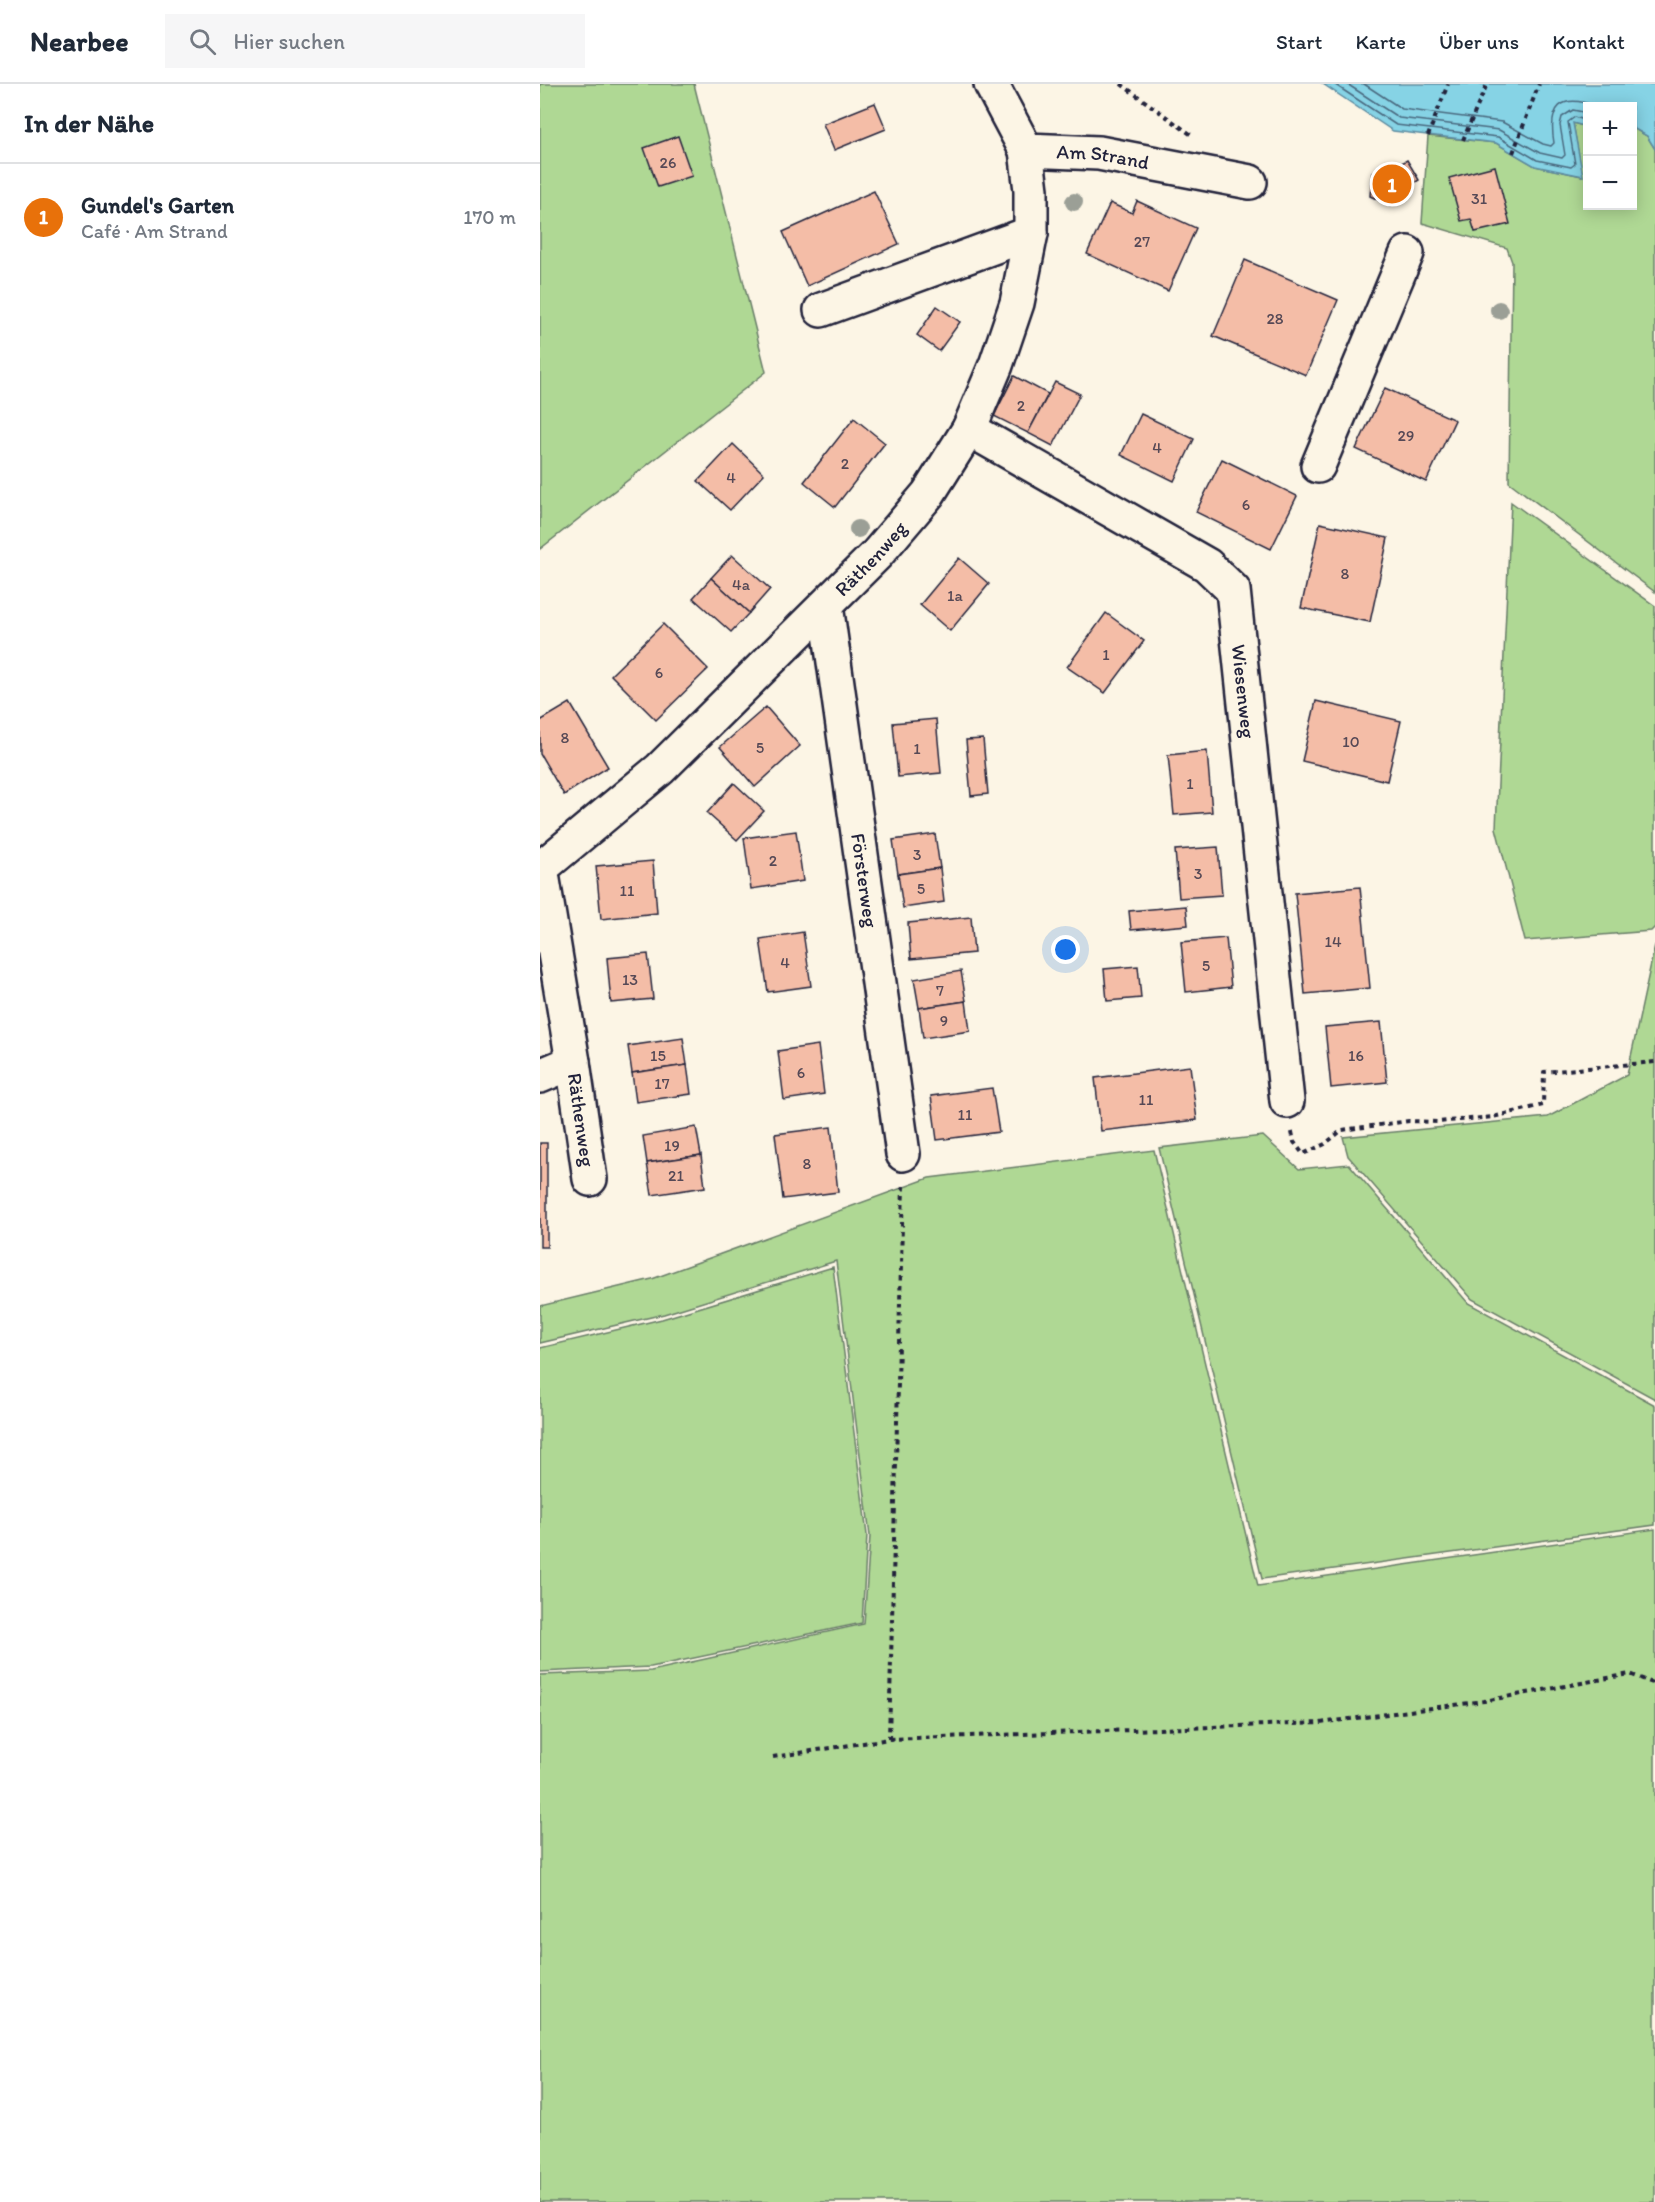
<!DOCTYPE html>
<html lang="de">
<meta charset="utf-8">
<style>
body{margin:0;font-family:Itim,sans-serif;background:#f6f6f7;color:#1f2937}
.controls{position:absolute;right:18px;top:18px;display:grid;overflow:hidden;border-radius:0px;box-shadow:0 3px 15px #0003}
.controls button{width:54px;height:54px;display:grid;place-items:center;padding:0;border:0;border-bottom:2px solid #e0e1e3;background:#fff;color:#1f2937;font:30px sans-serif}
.you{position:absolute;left:526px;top:866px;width:21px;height:21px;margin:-15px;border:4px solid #fff;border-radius:50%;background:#1a73e8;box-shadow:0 0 0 9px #1a73e833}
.badge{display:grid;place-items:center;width:39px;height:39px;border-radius:50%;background:#d1495b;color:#fff;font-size:20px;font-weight:700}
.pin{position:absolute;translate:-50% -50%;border:3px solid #fff;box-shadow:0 2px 6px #0006}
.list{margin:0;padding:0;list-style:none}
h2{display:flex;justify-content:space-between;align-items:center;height:78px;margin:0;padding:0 24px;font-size:26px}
h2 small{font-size:20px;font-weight:400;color:#747a83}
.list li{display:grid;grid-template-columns:39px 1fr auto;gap:18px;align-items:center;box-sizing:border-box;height:108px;padding:0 24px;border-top:2px solid #e0e1e3}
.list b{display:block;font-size:22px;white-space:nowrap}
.list p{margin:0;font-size:20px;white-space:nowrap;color:#747a83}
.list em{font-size:20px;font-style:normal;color:#747a83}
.icon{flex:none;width:33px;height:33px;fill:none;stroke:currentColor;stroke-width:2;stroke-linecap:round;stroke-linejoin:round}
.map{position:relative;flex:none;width:1115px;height:2118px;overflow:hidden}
header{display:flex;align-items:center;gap:36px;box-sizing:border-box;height:84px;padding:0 30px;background:#fff;border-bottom:2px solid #e0e1e3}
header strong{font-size:28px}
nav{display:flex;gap:33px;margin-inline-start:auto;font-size:21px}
.search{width:420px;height:54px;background:#f6f6f7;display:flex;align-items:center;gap:15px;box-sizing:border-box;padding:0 21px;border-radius:0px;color:#747a83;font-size:22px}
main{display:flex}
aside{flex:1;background:#fff}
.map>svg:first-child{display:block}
</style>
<header>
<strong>Nearbee</strong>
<div class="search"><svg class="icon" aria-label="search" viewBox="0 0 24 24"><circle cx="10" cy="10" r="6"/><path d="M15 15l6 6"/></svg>Hier suchen</div>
<nav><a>Start</a><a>Karte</a><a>Über uns</a><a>Kontakt</a></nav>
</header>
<main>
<aside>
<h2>In der Nähe<small></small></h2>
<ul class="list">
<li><span class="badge" style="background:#e8710a">1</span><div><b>Gundel's Garten</b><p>Café · Am Strand</p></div><em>170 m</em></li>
</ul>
</aside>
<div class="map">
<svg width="1115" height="2118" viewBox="0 0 1115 2118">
<rect width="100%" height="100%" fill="#fcf5e5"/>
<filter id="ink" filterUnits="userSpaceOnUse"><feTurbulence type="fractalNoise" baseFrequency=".0167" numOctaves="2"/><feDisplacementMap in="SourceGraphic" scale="12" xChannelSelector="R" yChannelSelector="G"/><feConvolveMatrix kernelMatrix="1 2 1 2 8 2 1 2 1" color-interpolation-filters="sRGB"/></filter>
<g filter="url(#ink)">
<g fill="#afd894" stroke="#687d68" stroke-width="1.5">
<polygon points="0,0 154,0 226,288 0,465"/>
<polygon points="1033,39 1047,43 1048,122 1092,122 1093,44 1107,52 1115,65 1115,508 969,398 972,178 967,164 882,139 888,52 956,59 995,82 1042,92"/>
<polygon points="971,418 1115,522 1115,843 1111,847 985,857 956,744"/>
<polygon points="1115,861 1115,1315 932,1215 808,1072 803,1053 1008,1033 1087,991"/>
<polygon points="723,1052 759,1085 809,1080 928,1219 1115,1321 1115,1441 722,1495 619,1064"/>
<polygon points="614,1066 718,1502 1115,1445 1115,2118 0,2118 0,1591 111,1587 324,1540 330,1452 296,1177 124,1230 0,1259 0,1222 112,1195 389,1094"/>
<polygon points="293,1183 327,1451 322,1539 111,1583 0,1588 0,1264 122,1235"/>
</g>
<polygon fill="#86d3e5" stroke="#5e8ca1" stroke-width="1.5" points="783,0 1115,0 1115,65 1107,52 1093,44 1092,22 1048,22 1047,43 1033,39 1043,92 995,82 956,59 853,47"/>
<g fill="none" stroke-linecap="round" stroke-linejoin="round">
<g stroke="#4a697f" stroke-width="1.5">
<polyline points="794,0 856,41 958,53 997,76 1031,83 1035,80 1028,38 1035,33 1048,37"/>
<polyline points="807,0 859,34 959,46 1000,69 1022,74 1025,71 1020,41 1022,33 1033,26 1048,29"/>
<path d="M824,0L862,25L962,38L1003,60L1011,62L1014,59C1008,23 1020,9 1056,22"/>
</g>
</g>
<g fill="#f4bda7" stroke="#22223b" stroke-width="1.5">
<polygon points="335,19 346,45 294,66 283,40"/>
<polygon points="138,52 152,92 118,103 104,64"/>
<polygon points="867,76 879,96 866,104 850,121 830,112 832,89 855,83"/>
<polygon points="955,82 970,140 935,148 931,135 921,137 909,94"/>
<polygon points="334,107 359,160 267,202 243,148"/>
<polygon points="597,117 656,144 628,207 547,170 570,119 592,129"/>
<polygon points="705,176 798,216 766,291 673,252"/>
<polygon points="397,222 420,238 399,267 377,251"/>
<polygon points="474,292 508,310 488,349 454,332"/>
<polygon points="515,298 540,310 513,362 488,349"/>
<polygon points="845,304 915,336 886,398 816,365"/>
<polygon points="601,330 654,355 634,397 581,371"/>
<polygon points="314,334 345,359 295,423 264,398"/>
<polygon points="193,360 224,390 190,426 158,397"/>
<polygon points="682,375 757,412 731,465 656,428"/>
<polygon points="780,439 848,454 830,538 761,524"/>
<polygon points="192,471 230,505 209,529 171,494"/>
<polygon points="419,474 449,500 410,547 380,521"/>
<polygon points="171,494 209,529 191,548 153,514"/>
<polygon points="566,529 604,557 565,609 527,583"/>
<polygon points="123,540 168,585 116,636 71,591"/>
<polygon points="776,617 861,637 847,697 762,677"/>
<polygon points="30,619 68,683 24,711 0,670 0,637"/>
<polygon points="226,623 260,662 215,703 180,663"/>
<polygon points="396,635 401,689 358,693 353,639"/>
<polygon points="443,655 448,710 431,712 426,656"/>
<polygon points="667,667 672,728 634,731 628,671"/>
<polygon points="194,699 224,727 197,756 167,729"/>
<polygon points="256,747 263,797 211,805 204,754"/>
<polygon points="395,750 400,784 358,790 353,756"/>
<polygon points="678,763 682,811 639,814 635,766"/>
<polygon points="113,777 117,829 61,835 56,782"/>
<polygon points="400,784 404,818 363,824 358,790"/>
<polygon points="820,803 830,904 765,910 755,809"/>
<polygon points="646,822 648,841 591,846 589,827"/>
<polygon points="431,833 434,869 371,875 368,839"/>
<polygon points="263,848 271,902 228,908 220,855"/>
<polygon points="686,854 691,903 646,908 641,858"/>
<polygon points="108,870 113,915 71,919 67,874"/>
<polygon points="598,882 601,914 567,917 564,885"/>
<polygon points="421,887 426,917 379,924 374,895"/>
<polygon points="426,917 430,947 383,954 379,924"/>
<polygon points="841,938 847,998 791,1004 785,943"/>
<polygon points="143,954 147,981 92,989 88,962"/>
<polygon points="278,961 284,1010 244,1016 238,967"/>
<polygon points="147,981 151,1010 96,1018 92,989"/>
<polygon points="650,982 657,1036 561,1047 555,994"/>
<polygon points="452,1004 459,1048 397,1056 391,1012"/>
<polygon points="156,1043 161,1071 107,1079 103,1052"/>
<polygon points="291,1043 298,1108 243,1115 235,1050"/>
<rect x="0" y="1059" width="7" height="104"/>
<polygon points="161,1071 165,1103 112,1111 107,1079"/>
</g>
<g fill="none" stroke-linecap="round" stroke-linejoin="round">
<defs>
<g id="minor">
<path id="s1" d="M451,0L486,66L559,69L710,98"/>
<polyline points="281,226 491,149"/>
<path id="s2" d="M429,345L667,481L693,506L747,1017"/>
<polyline points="778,382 867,169"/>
<path id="s3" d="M286,521L363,1070"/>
<path id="s4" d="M1,784L33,978L50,1095"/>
<path id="s5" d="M0,785L120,685L337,470L388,410L429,345L456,281L477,219L491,149V106L486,66"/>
<polyline points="0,992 33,978"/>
</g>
</defs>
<use href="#minor" stroke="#22223b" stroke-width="38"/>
<g stroke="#22223b" stroke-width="4" stroke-dasharray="4.5 4.5" stroke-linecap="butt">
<polyline points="581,0 653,52"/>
<polyline points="888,52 908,0"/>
<polyline points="923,56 947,0"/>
<polyline points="973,69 999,0"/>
<polyline points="752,1048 754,1058 763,1070 785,1060 802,1046 869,1037 897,1038 953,1033 1003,1021 1004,988 1115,978"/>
<polyline points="349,1655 780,1639 944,1617 1090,1590 1115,1600"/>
<polyline points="233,1673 349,1655 363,1101"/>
</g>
<use href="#minor" stroke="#fcf5e5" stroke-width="33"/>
</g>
<g fill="#9b9f96">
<circle cx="534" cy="118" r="9"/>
<circle cx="959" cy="226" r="9"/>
<circle cx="318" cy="445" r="9"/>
</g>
</g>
<g text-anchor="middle" stroke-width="4.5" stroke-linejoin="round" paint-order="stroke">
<g font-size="16" fill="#564956">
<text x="128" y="84">26</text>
<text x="939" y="120">31</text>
<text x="602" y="163">27</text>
<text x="735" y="240">28</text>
<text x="481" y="327">2</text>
<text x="866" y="357">29</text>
<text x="617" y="369">4</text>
<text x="305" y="385">2</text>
<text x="191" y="399">4</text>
<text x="706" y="426">6</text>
<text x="805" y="495">8</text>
<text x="201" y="506">4a</text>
<text x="415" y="517">1a</text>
<text x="566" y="576">1</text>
<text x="119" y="594">6</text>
<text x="25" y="659">8</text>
<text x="811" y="663">10</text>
<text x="220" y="669">5</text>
<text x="377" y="670">1</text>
<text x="650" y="705">1</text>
<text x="377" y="776">3</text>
<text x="233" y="782">2</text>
<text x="658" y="795">3</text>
<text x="381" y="810">5</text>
<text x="87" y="812">11</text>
<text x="793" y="863">14</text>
<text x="245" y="884">4</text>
<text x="666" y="887">5</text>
<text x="90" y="901">13</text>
<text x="400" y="912">7</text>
<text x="404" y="942">9</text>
<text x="118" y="977">15</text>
<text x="816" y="977">16</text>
<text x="261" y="994">6</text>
<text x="122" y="1005">17</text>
<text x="606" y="1021">11</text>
<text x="425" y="1036">11</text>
<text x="132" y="1067">19</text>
<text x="267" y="1085">8</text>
<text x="136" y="1097">21</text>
</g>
<g font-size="20" fill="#22223b" stroke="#fcf5e5">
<text dy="7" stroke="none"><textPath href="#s1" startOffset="152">Am Strand</textPath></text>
<text dy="7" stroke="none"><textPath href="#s5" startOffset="454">Räthenweg</textPath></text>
<text dy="7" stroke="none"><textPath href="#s2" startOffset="412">Wiesenweg</textPath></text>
<text dy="7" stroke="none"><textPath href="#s3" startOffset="278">Försterweg</textPath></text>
<text dy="7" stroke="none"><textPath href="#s4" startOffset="255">Räthenweg</textPath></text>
</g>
</g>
</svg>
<div class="controls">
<button>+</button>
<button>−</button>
</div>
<div class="you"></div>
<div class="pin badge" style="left:852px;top:100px;background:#e8710a">1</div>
</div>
</main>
